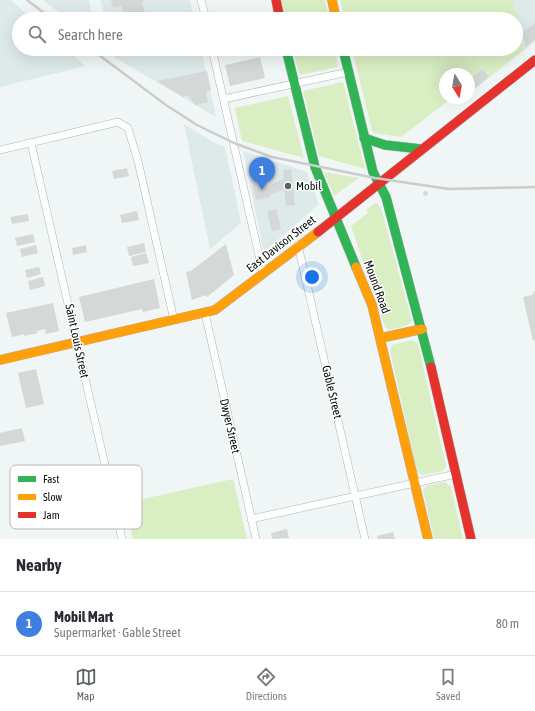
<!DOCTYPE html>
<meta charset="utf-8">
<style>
body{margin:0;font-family:"Asap Condensed",sans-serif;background:#f7f7f7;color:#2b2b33}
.compass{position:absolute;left:439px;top:68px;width:36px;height:36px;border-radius:50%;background:#fff;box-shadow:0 4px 16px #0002;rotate:169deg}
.you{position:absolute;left:312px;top:277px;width:14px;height:14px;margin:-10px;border:3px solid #fff;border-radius:50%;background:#1a73e8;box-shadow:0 0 0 6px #1a73e833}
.badge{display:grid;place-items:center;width:26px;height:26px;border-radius:50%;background:#5b6060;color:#fff;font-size:13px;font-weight:700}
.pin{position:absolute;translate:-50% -33px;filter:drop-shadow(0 1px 2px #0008)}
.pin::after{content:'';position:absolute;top:21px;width:14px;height:12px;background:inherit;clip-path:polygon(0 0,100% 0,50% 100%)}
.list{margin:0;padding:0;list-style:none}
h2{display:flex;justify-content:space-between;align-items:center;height:52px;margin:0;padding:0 16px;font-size:17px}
h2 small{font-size:13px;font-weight:400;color:#7c7c81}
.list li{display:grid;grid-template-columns:26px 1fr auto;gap:12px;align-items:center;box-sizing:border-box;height:64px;padding:0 16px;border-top:1px solid #e1e1e2}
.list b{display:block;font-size:15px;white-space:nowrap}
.list p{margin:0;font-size:13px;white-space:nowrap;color:#7c7c81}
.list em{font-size:13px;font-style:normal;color:#7c7c81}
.icon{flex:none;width:22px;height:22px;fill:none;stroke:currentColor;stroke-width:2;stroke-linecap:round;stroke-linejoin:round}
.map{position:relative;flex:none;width:535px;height:539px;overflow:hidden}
.search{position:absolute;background:#fff;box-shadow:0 4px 16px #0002;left:12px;right:12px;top:12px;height:44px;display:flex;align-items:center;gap:10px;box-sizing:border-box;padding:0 14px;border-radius:22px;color:#7c7c81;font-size:15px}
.sheet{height:116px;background:#fff}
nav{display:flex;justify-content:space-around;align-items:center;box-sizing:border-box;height:56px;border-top:1px solid #e1e1e2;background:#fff;font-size:11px;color:#7c7c81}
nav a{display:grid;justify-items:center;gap:2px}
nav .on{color:#5b6060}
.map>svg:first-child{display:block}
</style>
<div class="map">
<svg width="535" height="539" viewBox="0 0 535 539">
<rect width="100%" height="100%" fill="#f0f5f5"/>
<g fill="#ddeae9">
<polygon points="0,0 11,0 32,19 19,19 19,49 66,49 85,66 0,87"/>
<polygon points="43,0 89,0 93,19 68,19"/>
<polygon points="101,0 190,0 194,19 105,19"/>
<polygon points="513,0 535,0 535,41 524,50"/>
<polygon points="112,49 201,49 216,117 114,57"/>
<polygon points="184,124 213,142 225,147 241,223 210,249"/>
<polygon points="243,151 307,172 319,204 264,252"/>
</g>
<g fill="#daeec4">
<polygon points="280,0 325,0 329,19 284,19"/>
<polygon points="340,0 513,0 524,50 469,93 469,74 445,74 445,98 452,98 401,137 374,133 372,131 352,49 516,49 516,19 345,19"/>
<polygon points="292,49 335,49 338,67 300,75"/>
<polygon points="343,82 365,169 319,156 303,91"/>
<polygon points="288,96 304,158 242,141 235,108"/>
<polygon points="324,172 359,178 334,196"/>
<polygon points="375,203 377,203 381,208 412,321 408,325 389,330 385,327 351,226 368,213 366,210"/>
<polygon points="412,340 418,344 446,466 443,471 421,475 417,471 390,351 392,345"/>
<polygon points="233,479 247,539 133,539 125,503"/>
<polygon points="445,482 451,487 463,539 434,539 423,491 426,486"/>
</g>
<g fill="#d4d8d7">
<polygon points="111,0 146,0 142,2 146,19 124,19 122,6 113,8"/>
<polygon points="535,23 535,40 526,47 522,33"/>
<polygon points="131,49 147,49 147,50 132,53"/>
<polygon points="260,57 265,78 230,86 225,65"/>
<polygon points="483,69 489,77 469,93 469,80"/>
<polygon points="207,71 211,90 206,92 208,102 195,105 188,95 183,97 157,81"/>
<polygon points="127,168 129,176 114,179 112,171"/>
<polygon points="291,169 295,205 286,206 284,189 270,195 270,197 256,200 250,173 264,170 268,186 284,179 283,170"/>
<polygon points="424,191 428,192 427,196 423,195"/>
<polygon points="276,209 281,229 272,231 267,211"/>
<polygon points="137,211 139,220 122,223 120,215"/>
<polygon points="28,214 29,221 12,224 10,217"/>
<polygon points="33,234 35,242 17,246 15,238"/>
<polygon points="144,243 146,252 129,256 127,247"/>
<polygon points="226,244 234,275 207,297 206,295 192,300 186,272 191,271"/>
<polygon points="36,245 38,253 22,257 20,249"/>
<polygon points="86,245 87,252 73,255 72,248"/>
<polygon points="146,253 149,263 133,266 131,257"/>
<polygon points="39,267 41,274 27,278 25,270"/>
<polygon points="43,277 45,286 30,290 28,281"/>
<polygon points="154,279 160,308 143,312 142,309 85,322 79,297"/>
<polygon points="535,291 535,340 533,341 523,297 532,295"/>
<polygon points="53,303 59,331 46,334 45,329 37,331 38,333 24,336 24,334 12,337 6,313"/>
<polygon points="36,369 44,404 26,408 18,373"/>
<polygon points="22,428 25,441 0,446 0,433"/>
<polygon points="287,529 289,538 272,539 271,533"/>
<polygon points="393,532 395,539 378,539 377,536"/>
</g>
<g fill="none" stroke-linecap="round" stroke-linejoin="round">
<defs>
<g id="street">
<polyline points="201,0 206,19"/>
<polyline points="212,49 263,273"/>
<polyline points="224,99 348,72"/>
<polyline points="31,143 122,539"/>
<polyline points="0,150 118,122 128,128 138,161 174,320"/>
<polyline points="298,245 365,539"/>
<polyline points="205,313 256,539"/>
<polyline points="251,519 456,474"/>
</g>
<g id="fast">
<polyline points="286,49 315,167 356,267"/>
<polyline points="343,49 373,172 386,197 431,367"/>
<polyline points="364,138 385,145 421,149"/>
</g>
<g id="slow">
<polyline points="332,0 336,19"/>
<polyline points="356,267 372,305 428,539"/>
<polyline points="381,338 422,329"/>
<polyline points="0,360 215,310 318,232"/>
</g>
<g id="jam">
<polyline points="276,0 280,19"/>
<polyline points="318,232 535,60"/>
<polyline points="431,367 471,539"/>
</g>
</defs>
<use href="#street" stroke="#b2b6b6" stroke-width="8"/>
<use href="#fast" stroke="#b2b6b6" stroke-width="10"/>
<use href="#slow" stroke="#b2b6b6" stroke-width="10"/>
<use href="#jam" stroke="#b2b6b6" stroke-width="10"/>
<use href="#street" stroke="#fdfefe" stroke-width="7"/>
<use href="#fast" stroke="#30b455" stroke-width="9"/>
<use href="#slow" stroke="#ff9f0a" stroke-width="9"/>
<use href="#jam" stroke="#e5322d" stroke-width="9"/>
<g stroke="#cbcdcd" stroke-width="2.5">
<polyline points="27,0 52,19"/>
<polyline points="91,49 166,105 197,125 234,143 272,157 375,178 449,189 535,187"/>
</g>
</g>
<circle fill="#5b6060" stroke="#fff" stroke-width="1.5" cx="288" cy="186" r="4"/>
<g text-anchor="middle" stroke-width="3" stroke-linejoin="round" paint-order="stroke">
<g font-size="12" fill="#0b0f0f" stroke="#fff" text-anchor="start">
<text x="296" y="190">Mobil</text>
</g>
<g font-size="12" fill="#0b0f0f" stroke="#fff">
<text transform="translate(281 244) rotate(-38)" y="4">East Davison Street</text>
<text transform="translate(377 287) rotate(70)" y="4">Mound Road</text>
<text transform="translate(77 341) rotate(78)" y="4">Saint Louis Street</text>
<text transform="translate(332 392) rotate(77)" y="4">Gable Street</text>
<text transform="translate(230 426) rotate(77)" y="4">Dwyer Street</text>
</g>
</g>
<rect x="10" y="465" width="132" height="64" rx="6" fill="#fff" stroke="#b6b7b7" stroke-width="1"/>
<rect x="18" y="476" width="18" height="6" fill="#30b455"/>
<rect x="18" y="494" width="18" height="6" fill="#ff9f0a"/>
<rect x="18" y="512" width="18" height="6" fill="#e5322d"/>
<g font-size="11" fill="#0b0f0f">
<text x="43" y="483">Fast</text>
<text x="43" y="501">Slow</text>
<text x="43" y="519">Jam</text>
</g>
</svg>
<svg class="compass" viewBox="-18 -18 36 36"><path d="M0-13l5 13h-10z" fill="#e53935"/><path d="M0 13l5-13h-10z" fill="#7c7c81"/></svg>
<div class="you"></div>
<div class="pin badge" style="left:262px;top:190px;background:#3f7fe0">1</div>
<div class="search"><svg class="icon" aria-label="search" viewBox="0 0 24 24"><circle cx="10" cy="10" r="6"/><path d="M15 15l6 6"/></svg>Search here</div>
</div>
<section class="sheet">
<h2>Nearby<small></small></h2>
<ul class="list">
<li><span class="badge" style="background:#3f7fe0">1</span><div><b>Mobil Mart</b><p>Supermarket · Gable Street</p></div><em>80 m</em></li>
</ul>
</section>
<nav>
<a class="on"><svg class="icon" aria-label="map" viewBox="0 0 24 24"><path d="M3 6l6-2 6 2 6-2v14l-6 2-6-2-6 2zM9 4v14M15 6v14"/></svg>Map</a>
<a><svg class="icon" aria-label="directions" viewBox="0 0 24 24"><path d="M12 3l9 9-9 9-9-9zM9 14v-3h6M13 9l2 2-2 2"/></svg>Directions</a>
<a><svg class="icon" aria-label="saved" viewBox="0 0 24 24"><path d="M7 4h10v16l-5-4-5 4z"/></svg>Saved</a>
</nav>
